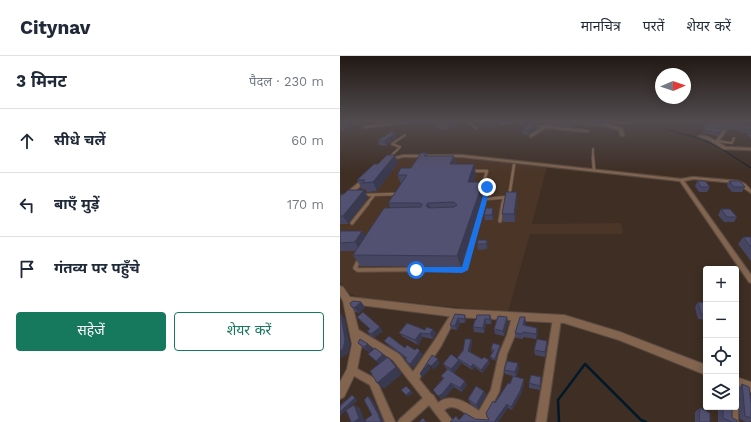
<!DOCTYPE html>
<html lang="hi">
<meta charset="utf-8">
<style>
body{margin:0;font-family:"Work Sans","Noto Sans Devanagari",sans-serif;background:#f6f6f7;color:#1f2937}
.controls{position:absolute;right:12px;bottom:12px;display:grid;overflow:hidden;border-radius:4px;box-shadow:0 2px 10px #0003}
.controls button{width:36px;height:36px;display:grid;place-items:center;padding:0;border:0;border-bottom:1px solid #e0e1e3;background:#fff;color:#1f2937;font:20px sans-serif}
.compass{position:absolute;left:315px;top:12px;width:36px;height:36px;border-radius:50%;background:#fff;box-shadow:0 2px 10px #0003;rotate:88deg}
.stop{position:absolute;width:12px;height:12px;margin:-9px;border:3px solid #1a73e8;border-radius:50%;background:#fff}
.stop.end{background:#1a73e8;border-color:#fff;box-shadow:0 1px 4px #0008}
.list{margin:0;padding:0;list-style:none}
h2{display:flex;justify-content:space-between;align-items:center;height:52px;margin:0;padding:0 16px;font-size:17px}
h2 small{font-size:13px;font-weight:400;color:#747a83}
.list li{display:grid;grid-template-columns:26px 1fr auto;gap:12px;align-items:center;box-sizing:border-box;height:64px;padding:0 16px;border-top:1px solid #e0e1e3}
.list b{display:block;font-size:15px;white-space:nowrap}
.list em{font-size:13px;font-style:normal;color:#747a83}
.actions{display:flex;gap:8px;padding:12px 16px}
.actions a{flex:1;padding:9px 0;border:1px solid #16785c;border-radius:4px;text-align:center;font-size:14px;color:#16785c}
.actions .main{background:#16785c;color:#fff}
.icon{flex:none;width:22px;height:22px;fill:none;stroke:currentColor;stroke-width:2;stroke-linecap:round;stroke-linejoin:round}
.map{position:relative;flex:none;width:411px;height:366px;overflow:hidden}
header{display:flex;align-items:center;gap:24px;box-sizing:border-box;height:56px;padding:0 20px;background:#fff;border-bottom:1px solid #e0e1e3}
header strong{font-size:19px}
nav{display:flex;gap:22px;margin-inline-start:auto;font-size:14px}
main{display:flex}
aside{flex:1;background:#fff}
.map>svg:first-child{display:block}
</style>
<header>
<strong>Citynav</strong>
<nav><a>मानचित्र</a><a>परतें</a><a>शेयर करें</a></nav>
</header>
<main>
<aside>
<h2>3 मिनट<small>पैदल · 230 m</small></h2>
<ul class="list">
<li><svg class="icon" aria-label="ahead" viewBox="0 0 24 24"><path d="M12 20V5M6 11l6-6 6 6"/></svg><div><b>सीधे चलें</b></div><em>60 m</em></li>
<li><svg class="icon" aria-label="left" viewBox="0 0 24 24"><path d="M17 20v-9H6M10 6l-5 5 5 5"/></svg><div><b>बाएँ मुड़ें</b></div><em>170 m</em></li>
<li><svg class="icon" aria-label="arrive" viewBox="0 0 24 24"><path d="M6 21V4h12l-3 4 3 4H6"/></svg><div><b>गंतव्य पर पहुँचे</b></div></li>
</ul>
<div class="actions"><a class="main">सहेजें</a><a>शेयर करें</a></div>
</aside>
<div class="map">
<svg width="411" height="366" viewBox="0 0 411 366">
<rect width="100%" height="100%" fill="#3e2e24"/>
<polygon fill="#4b3527" points="116,100 207,110 192,168 281,167 283,178 190,178 168,256 20,242 8,237 0,226 0,144 14,136 45,108 56,103"/>
<g fill="none" stroke-linecap="round" stroke-linejoin="round">
<path stroke="#021928" stroke-width="1" d="M316,66C329,77 347,78 363,84C381,91 395,102 411,112"/>
<polyline stroke="#021928" stroke-width="2.5" points="219,366 218,344 245,308 301,364 306,366"/>
<defs>
<g id="service-far3">
<polyline points="127,66 136,72"/>
<polyline points="0,68 8,68"/>
<polyline points="162,68 169,66"/>
<polyline points="265,69 274,66 287,67"/>
<polyline points="377,85 392,87 394,82"/>
<polyline points="253,93 253,102"/>
<polyline points="50,101 60,91 52,88 65,79"/>
</g>
<g id="service-far2">
<polyline points="253,101 254,114"/>
<polyline points="134,115 147,115 143,128 148,133 143,148"/>
<polyline points="24,139 56,138"/>
<polyline points="145,143 169,141 174,109"/>
<polyline points="27,148 34,139"/>
<polyline points="163,148 164,142"/>
</g>
<g id="service-far1">
<polyline points="160,165 163,147"/>
<polyline points="12,167 28,147"/>
<polyline points="19,205 20,203"/>
<polyline points="126,205 144,147"/>
</g>
<polyline id="service" points="19,204 15,212 18,214 124,213 127,204"/>
<g id="minor">
<polygon points="64,66 70,66 68,67 25,72 23,71 25,70"/>
<polygon points="191,66 194,66 191,68 204,70 211,66 213,66 213,67 208,70 247,74 249,75 247,76 206,72 191,81 190,81 190,79 202,71 188,70 188,68"/>
<polygon points="223,66 231,66 266,68 282,72 284,79 281,80 279,74 266,70 225,67"/>
<polygon points="381,66 397,66 395,67 383,67"/>
<path d="M383,74L386,75L378,86L386,91L411,92V94L384,93L369,84L358,80C363,78 371,82 376,85Z"/>
<polygon points="63,99 122,99 341,123 353,121 399,125 405,128 411,134 411,137 401,130 396,127 353,123 344,125 411,219 411,227 409,226 340,125 122,101 63,101 50,104 48,103"/>
<polygon points="23,123 27,123 27,124 8,141 0,143 0,140 4,139"/>
<path d="M115,254L117,255L119,257L117,259L101,290L79,323L91,338L93,339L98,347C111,336 127,347 139,355L151,334L159,298L167,279L172,261L173,259L176,258L179,259L180,261L175,279L167,298L159,336L146,360L150,366C146,366 140,366 137,365C128,361 115,344 104,354L111,363L113,366H102L89,349L70,366H58L60,363L83,342L53,304L11,277L10,275L11,273L14,272L17,273L59,298L73,316L95,284L113,255Z"/>
<polygon points="217,260 220,261 221,263 206,366 196,366 213,263 214,261"/>
<polygon points="12,310 36,323 55,366 45,366 30,329 9,317 8,314 9,311"/>
<polygon points="396,348 398,351 398,366 388,366 388,351 396,351"/>
</g>
<g id="tertiary">
<polygon points="12,66 16,66 0,73 0,71"/>
<polygon points="0,230 3,231 10,241 115,253 224,259 280,276 366,309 366,319 279,284 224,267 115,261 12,248 22,288 17,314 4,341 0,343 0,326 7,313 12,288 3,245 0,240"/>
<polygon points="396,321 411,326 411,336 396,331"/>
</g>
</defs>
<use href="#service-far3" stroke="#5b4c43" stroke-width="3"/>
<use href="#service-far2" stroke="#5b4c43" stroke-width="4"/>
<use href="#service-far1" stroke="#5b4c43" stroke-width="5"/>
<use href="#service" stroke="#5b4c43" stroke-width="5.5"/>
<use href="#minor" stroke="#5b4c43" stroke-width="2.5"/>
<use href="#tertiary" stroke="#5b4c43" stroke-width="2"/>
<use href="#service-far3" stroke="#83654f" stroke-width="2"/>
<use href="#service-far2" stroke="#83654f" stroke-width="2.5"/>
<use href="#service-far1" stroke="#83654f" stroke-width="3"/>
<use href="#service" stroke="#83654f" stroke-width="3.5"/>
<use href="#minor" fill="#83654f" fill-rule="evenodd"/>
<use href="#tertiary" fill="#83654f" fill-rule="evenodd"/>
</g>
<g fill="#474662">
<polygon points="12,66 13,69 5,75 1,74 0,70"/>
<polygon points="120,66 108,74 98,73 97,67"/>
<polygon points="142,66 159,66 159,69 149,71"/>
<polygon points="178,66 189,66 183,70 178,69"/>
<polygon points="213,66 233,66 232,69 231,71 213,69"/>
<polygon points="353,66 383,66 411,70 411,82 407,79 408,77 401,76 401,74 382,73 377,80 362,77 366,70 354,66"/>
<polygon points="399,66 411,66 411,67"/>
<polygon points="197,72 189,78 188,79 182,78 182,74"/>
<polygon points="56,77 57,81 46,90 39,89 37,85"/>
<polygon points="87,97 88,100 114,100 116,108 136,118 133,126 144,136 121,211 20,210 13,199 16,195 0,195 0,175 25,180 51,152 48,147 61,128 57,119 71,112"/>
<polygon points="58,107 37,135 27,136 25,133 22,133 17,124"/>
<polygon points="357,125 370,131 367,136 359,136 355,130"/>
<polygon points="389,125 405,131 402,136 392,136 387,130"/>
<polygon points="24,134 28,141 8,168 0,168 0,141 4,138"/>
<polygon points="177,136 177,143 175,166 163,166 162,158"/>
<polygon points="381,153 397,161 394,166 384,166 378,159"/>
<polygon points="154,158 153,164 145,164 144,159"/>
<polygon points="403,181 411,181 411,205 398,188"/>
<polygon points="147,184 148,189 147,193 138,194 137,188"/>
<polygon points="21,246 25,251 19,257 15,256 11,250"/>
<polygon points="358,246 366,247 366,264 358,263 355,251"/>
<polygon points="115,258 126,263 125,267 120,267 117,274 111,273 110,269"/>
<polygon points="150,259 152,265 151,268 146,268 144,277 134,276 133,271 136,264"/>
<polygon points="17,261 43,275 34,282 30,279 27,275 30,273"/>
<polygon points="168,266 164,280 155,278 154,273"/>
<polygon points="186,266 185,270 198,277 196,283 183,281 183,283 176,282 175,277"/>
<polygon points="93,273 96,277 93,283 83,281 78,289 63,281 59,277"/>
<polygon points="131,283 132,286 130,296 150,307 142,317 135,311 132,314 120,306 121,308 114,317 127,329 122,336 114,331 104,342 101,343 93,334 103,323 101,320 107,313 106,312 103,308 117,302"/>
<polygon points="44,285 65,292 83,299 73,312 65,304 66,303 48,289"/>
<polygon points="207,285 207,290 205,301 195,299 194,294"/>
<polygon points="18,287 28,288 32,292 29,296 23,292"/>
<polygon points="160,291 156,305 151,303 150,301 153,296 151,295 151,293"/>
<polygon points="179,312 176,321 184,327 181,338 172,354 168,352 158,366 119,364 135,363 149,364 155,347 170,328 173,320 165,318 164,314"/>
<polygon points="201,325 200,334 189,332 189,327"/>
<polygon points="402,328 411,347 411,365 409,366 406,366 400,363 397,333"/>
<polygon points="144,335 146,339 138,353 130,347 128,343"/>
<polygon points="378,351 392,351 392,362 397,366 378,366"/>
<polygon points="360,352 370,366 355,366 355,356"/>
</g>
<g fill="#393950">
<polygon points="11,66 13,69 5,75 3,71"/>
<polygon points="110,66 120,66 108,74 106,68"/>
<polygon points="154,66 159,66 159,69 149,71 148,67"/>
<polygon points="183,66 189,66 183,70"/>
<polygon points="201,66 210,66 201,68"/>
<polygon points="197,68 197,72 189,78 188,79 188,75 189,73"/>
<polygon points="56,77 57,81 46,90 44,85"/>
<polygon points="55,99 58,107 37,135 33,126"/>
<polygon points="114,100 116,110 110,108"/>
<polygon points="134,108 136,118 130,136 128,126"/>
<polygon points="143,126 144,136 121,211 117,200"/>
<polygon points="24,134 28,141 8,168 3,160"/>
<polygon points="177,136 177,143 175,166 174,158"/>
<polygon points="88,147 92,157 86,150"/>
<polygon points="153,152 154,158 153,164 152,159"/>
<polygon points="22,175 27,183 20,195 15,186"/>
<polygon points="147,184 148,189 147,193 146,188"/>
<polygon points="21,246 25,251 19,257 14,252"/>
<polygon points="1,258 5,263 10,289 8,298 0,302"/>
<polygon points="125,259 126,263 125,267 124,263"/>
<polygon points="150,259 152,265 151,268 150,263"/>
<polygon points="167,261 168,266 164,280 163,275"/>
<polygon points="185,261 186,266 184,274 183,269"/>
<polygon points="118,262 120,267 117,274 115,270"/>
<polygon points="145,263 146,268 144,277 143,272"/>
<polygon points="40,271 43,275 34,282 31,278"/>
<polygon points="197,272 198,277 196,283 196,278"/>
<polygon points="93,273 96,277 93,283 90,278"/>
<polygon points="80,277 83,281 78,289 75,284"/>
<polygon points="131,283 132,286 130,298 128,295"/>
<polygon points="207,285 207,290 205,301 205,296"/>
<polygon points="28,288 32,292 29,296 24,291"/>
<polygon points="160,289 160,291 156,305 155,303"/>
<polygon points="80,295 83,299 73,312 70,308"/>
<polygon points="43,298 48,302 40,309 36,305"/>
<polygon points="48,301 62,318 44,333 37,327"/>
<polygon points="98,303 100,307 94,314 91,310"/>
<polygon points="119,304 121,308 113,318 111,313"/>
<polygon points="149,304 150,307 142,317 141,314"/>
<polygon points="178,307 179,312 176,321 175,316"/>
<polygon points="88,308 91,312 82,322 80,318"/>
<polygon points="133,308 135,311 132,314 131,311"/>
<polygon points="201,321 201,325 200,334 200,330"/>
<polygon points="184,323 184,327 181,338 172,354 171,351"/>
<polygon points="125,325 127,329 122,336 120,332"/>
<polygon points="111,327 114,331 104,342 101,343 98,340"/>
<polygon points="71,335 73,337 68,341 66,339"/>
<polygon points="144,335 146,339 138,353 136,349"/>
<polygon points="12,339 18,344 0,360 0,356"/>
<polygon points="28,340 32,343 41,360 43,366 41,366"/>
<polygon points="167,348 168,352 158,366 154,366"/>
<polygon points="14,349 20,352 25,366 14,366"/>
</g>
<g fill="#525172" stroke="#393950" fill-rule="evenodd">
<polygon points="11,66 3,71 0,70"/>
<polygon points="99,66 110,66 106,68 97,67"/>
<polygon points="220,66 232,66 232,67"/>
<polygon points="361,66 395,66 411,70 411,78 409,76 409,74 402,73 402,71 384,70 379,77 363,74 367,67"/>
<polygon points="190,67 197,68 189,73 188,75 182,74"/>
<polygon points="51,76 56,77 44,85 37,85"/>
<path d="M81,97H87L84,100H114L110,108H134L128,126H143L117,200L13,199L44,152L81,151L82,148L79,147H48L67,119H57L61,112H71ZM114,146L117,149L114,151L89,152L86,150L88,147Z"/>
<polygon points="47,99 55,99 33,126 22,127 25,124 17,124 34,108 38,108"/>
<polygon points="357,125 365,125 370,131 361,131"/>
<polygon points="389,125 400,125 405,131 394,131"/>
<polygon points="8,134 24,134 3,160 0,160 0,141 2,138 4,138"/>
<polygon points="166,136 177,136 174,158 162,158"/>
<polygon points="146,152 153,152 152,159 144,159"/>
<polygon points="381,153 390,153 397,161 387,161"/>
<polygon points="0,175 22,175 15,186 0,187"/>
<polygon points="403,181 411,181 411,191"/>
<polygon points="138,184 147,184 146,188 137,188"/>
<polygon points="13,245 21,246 14,252 11,250 10,247"/>
<polygon points="358,246 366,247 366,259 361,258"/>
<polygon points="23,256 40,271 31,278 27,275 30,273 17,261"/>
<polygon points="0,258 1,258 5,284 3,293 0,295"/>
<polygon points="115,258 125,259 124,263 118,262 115,270 110,269"/>
<polygon points="137,259 150,259 150,263 145,263 143,272 133,271 135,264 136,264"/>
<polygon points="158,260 167,261 163,275 154,273"/>
<polygon points="180,261 185,261 183,269 197,272 196,278 183,276 182,278 175,277"/>
<polygon points="67,267 85,274 86,271 93,273 90,278 80,277 75,284 59,277"/>
<polygon points="49,280 65,292 67,289 75,294 77,292 80,295 70,308 65,304 67,302 44,285"/>
<polygon points="20,283 28,288 24,291 18,287"/>
<polygon points="125,283 131,283 128,295 142,303 144,301 149,304 141,314 133,308 131,311 117,302 123,295"/>
<polygon points="197,283 207,285 205,296 194,294"/>
<polygon points="153,287 160,289 155,303 150,301 154,294 151,293"/>
<polygon points="35,292 43,298 36,305 28,298"/>
<polygon points="111,298 119,304 111,313 103,308"/>
<polygon points="92,299 98,303 91,310 88,308 80,318"/>
<polygon points="48,301 56,311 37,327 30,315"/>
<polygon points="167,305 178,307 175,316 164,314"/>
<polygon points="108,313 125,325 120,332 111,327 102,338 98,340 93,334 104,322 101,320"/>
<polygon points="191,319 201,321 200,330 189,327"/>
<polygon points="173,320 184,323 180,335 171,351 167,348 154,366 110,366 116,360 119,364 125,357 135,363 149,364 146,357 153,345 155,347 168,327 170,328"/>
<polygon points="402,328 409,331 411,347 411,362 405,360"/>
<polygon points="66,330 71,335 66,339 61,334"/>
<polygon points="136,330 144,335 136,349 128,343"/>
<polygon points="12,339 15,342 0,356 0,350"/>
<polygon points="28,340 38,358 41,366 26,366 25,364 32,359 24,344"/>
<polygon points="396,342 400,344 396,346"/>
<polygon points="14,349 19,362 14,366 11,366 6,354"/>
<polygon points="383,351 392,351 392,362 397,364 397,366 393,366 383,362"/>
<polygon points="360,352 370,357 370,366 360,366 359,365"/>
<polygon points="83,362 86,366 79,366"/>
</g>
<linearGradient id="sky" x2="0" y2="1"><stop stop-color="#221914"/><stop offset="0.56" stop-color="#524c50"/><stop offset="1" stop-color="#524c50" stop-opacity="0"/></linearGradient>
<rect width="411" height="117" fill="url(#sky)"/>
<polygon fill="#1a73e8" points="147,130 150,133 128,214 122,217 74,216 74,212 76,211 122,211 145,133 144,131"/>
</svg>
<div class="controls">
<button>+</button>
<button>−</button>
<button><svg class="icon" aria-label="locate" viewBox="0 0 24 24"><circle cx="12" cy="12" r="6"/><path d="M12 2v4M12 18v4M2 12h4M18 12h4"/></svg></button>
<button><svg class="icon" aria-label="layers" viewBox="0 0 24 24"><path d="M12 4l9 5-9 5-9-5zM3 14l9 5 9-5"/></svg></button>
</div>
<svg class="compass" viewBox="-18 -18 36 36"><path d="M0-13l5 13h-10z" fill="#e53935"/><path d="M0 13l5-13h-10z" fill="#747a83"/></svg>
<div class="stop" style="left:76px;top:214px"></div>
<div class="stop end" style="left:147px;top:131px"></div>
</div>
</main>
